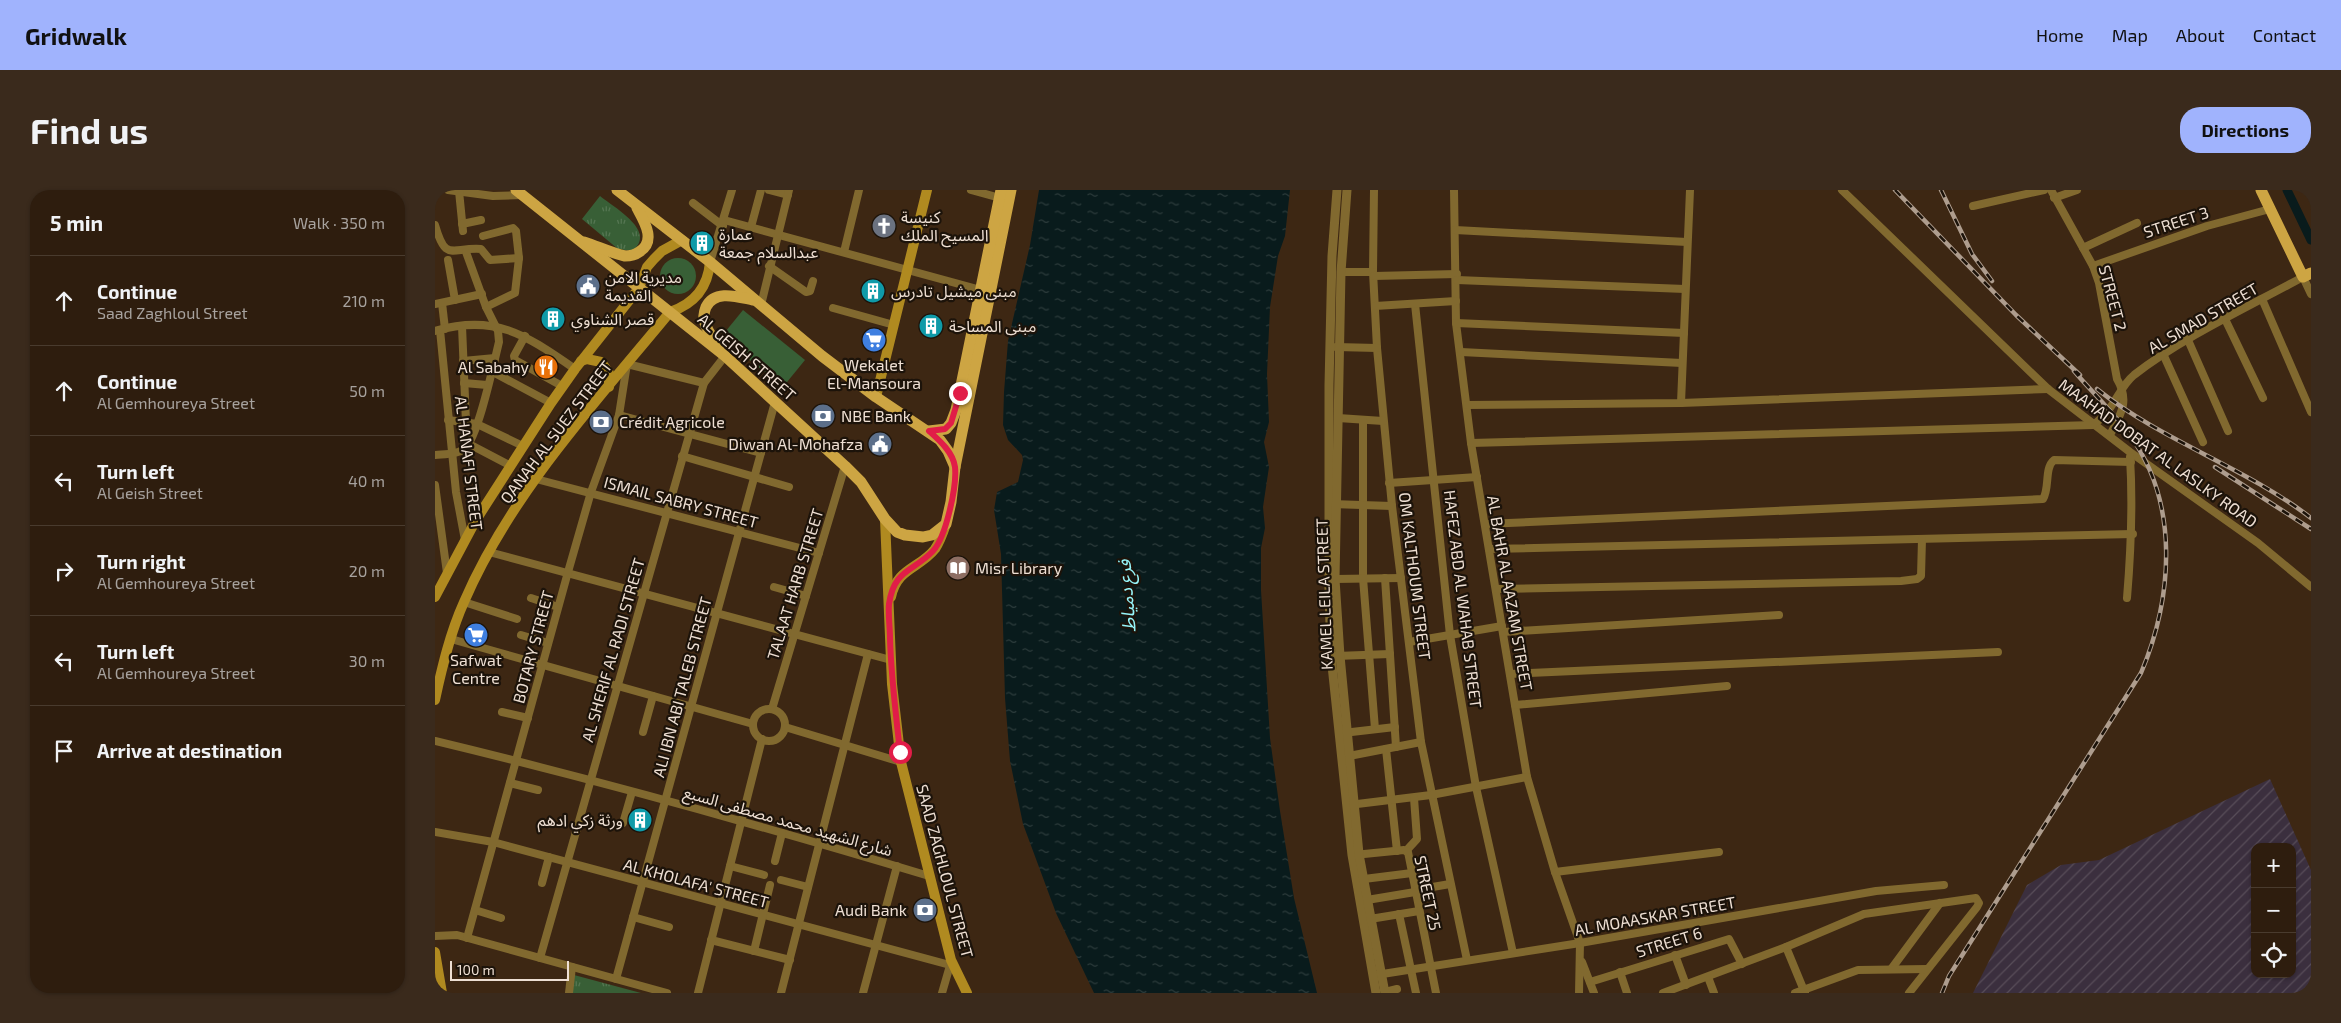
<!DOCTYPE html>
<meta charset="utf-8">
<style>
body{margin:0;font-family:"Exo 2","Noto Sans Arabic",sans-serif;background:#3a2a1c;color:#f1f3f6}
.controls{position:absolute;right:15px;bottom:15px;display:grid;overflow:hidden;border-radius:10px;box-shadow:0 1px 4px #0004}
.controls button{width:45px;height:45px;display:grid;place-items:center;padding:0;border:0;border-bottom:1px solid #493b2e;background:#2e1d0e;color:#f1f3f6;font:25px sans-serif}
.scale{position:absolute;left:15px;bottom:12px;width:119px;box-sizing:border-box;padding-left:5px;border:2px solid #eedfd3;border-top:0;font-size:14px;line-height:18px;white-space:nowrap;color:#eedfd3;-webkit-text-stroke:4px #1c130a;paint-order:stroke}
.stop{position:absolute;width:15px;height:15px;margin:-11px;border:4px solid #e11d48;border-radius:50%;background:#fff}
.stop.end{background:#e11d48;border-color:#fff;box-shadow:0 1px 5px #0008}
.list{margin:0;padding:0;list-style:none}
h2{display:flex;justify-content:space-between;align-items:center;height:65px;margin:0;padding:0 20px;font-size:21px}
h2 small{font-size:16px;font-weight:400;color:#a7a29e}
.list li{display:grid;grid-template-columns:32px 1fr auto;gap:15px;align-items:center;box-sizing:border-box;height:90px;padding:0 20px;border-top:1px solid #493b2e}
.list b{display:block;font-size:19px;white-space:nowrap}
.list p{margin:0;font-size:16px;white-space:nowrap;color:#a7a29e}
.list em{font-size:16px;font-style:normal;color:#a7a29e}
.icon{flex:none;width:28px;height:28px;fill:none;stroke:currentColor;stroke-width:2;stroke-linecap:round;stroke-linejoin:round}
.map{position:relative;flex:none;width:1876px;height:803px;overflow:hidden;border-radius:20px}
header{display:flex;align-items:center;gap:30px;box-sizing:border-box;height:70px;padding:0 25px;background:#a0b3fd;color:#111}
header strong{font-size:24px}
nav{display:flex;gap:28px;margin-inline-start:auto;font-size:18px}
.intro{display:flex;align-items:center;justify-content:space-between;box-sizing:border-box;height:120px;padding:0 30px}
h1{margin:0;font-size:35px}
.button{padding:12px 22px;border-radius:20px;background:#a0b3fd;color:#111;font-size:18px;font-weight:700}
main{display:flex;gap:30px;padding:0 30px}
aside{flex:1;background:#2e1d0e;border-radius:20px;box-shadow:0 1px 4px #0004}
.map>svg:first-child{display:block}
</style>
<header>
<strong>Gridwalk</strong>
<nav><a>Home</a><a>Map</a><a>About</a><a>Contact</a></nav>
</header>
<div class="intro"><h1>Find us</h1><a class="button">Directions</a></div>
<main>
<aside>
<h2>5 min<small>Walk · 350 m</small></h2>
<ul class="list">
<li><svg class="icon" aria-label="ahead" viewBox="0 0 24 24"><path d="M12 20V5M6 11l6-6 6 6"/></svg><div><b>Continue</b><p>Saad Zaghloul Street</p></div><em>210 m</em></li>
<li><svg class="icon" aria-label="ahead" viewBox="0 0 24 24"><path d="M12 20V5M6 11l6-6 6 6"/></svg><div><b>Continue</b><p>Al Gemhoureya Street</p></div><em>50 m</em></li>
<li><svg class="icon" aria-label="left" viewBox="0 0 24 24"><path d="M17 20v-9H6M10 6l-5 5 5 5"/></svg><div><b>Turn left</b><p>Al Geish Street</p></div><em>40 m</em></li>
<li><svg class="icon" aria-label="right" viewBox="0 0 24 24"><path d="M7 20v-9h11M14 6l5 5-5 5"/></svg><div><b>Turn right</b><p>Al Gemhoureya Street</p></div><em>20 m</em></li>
<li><svg class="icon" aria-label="left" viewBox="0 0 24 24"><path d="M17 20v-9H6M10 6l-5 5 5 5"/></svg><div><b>Turn left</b><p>Al Gemhoureya Street</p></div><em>30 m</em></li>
<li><svg class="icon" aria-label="arrive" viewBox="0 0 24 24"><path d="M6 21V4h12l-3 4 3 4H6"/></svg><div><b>Arrive at destination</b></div></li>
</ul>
</aside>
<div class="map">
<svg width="1876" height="803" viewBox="0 0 1876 803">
<defs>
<pattern id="industrial-furrows" width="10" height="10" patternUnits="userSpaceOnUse" patternTransform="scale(1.25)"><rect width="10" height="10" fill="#3b2f3e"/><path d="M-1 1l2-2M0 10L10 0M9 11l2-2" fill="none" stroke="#584d59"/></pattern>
<pattern id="park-tufts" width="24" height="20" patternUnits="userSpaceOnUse" patternTransform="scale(1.25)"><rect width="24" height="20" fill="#385f36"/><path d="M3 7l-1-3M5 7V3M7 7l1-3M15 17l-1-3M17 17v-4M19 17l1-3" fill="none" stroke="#557652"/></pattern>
<pattern id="water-ripples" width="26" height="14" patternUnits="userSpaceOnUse" patternTransform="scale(1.25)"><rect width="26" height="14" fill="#091b1c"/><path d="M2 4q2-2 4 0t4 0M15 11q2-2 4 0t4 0" fill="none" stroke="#2d3c3c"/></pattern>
</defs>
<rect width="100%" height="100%" fill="#3d2713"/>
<path fill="url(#industrial-furrows)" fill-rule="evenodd" d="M1835,589L1876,680V803H1538L1592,695L1626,675L1664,670ZM1820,657H1857V784H1820Z"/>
<g fill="#385f36">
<circle cx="243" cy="86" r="18"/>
<polygon points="308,120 370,170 348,197 286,147"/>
</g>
<g fill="url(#park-tufts)">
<path d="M165,6C180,18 223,42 197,61L183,59L147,29Z"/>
<polygon points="139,785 206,803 137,803"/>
</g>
<polygon fill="url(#water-ripples)" points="604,0 855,0 850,46 843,66 835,117 832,184 834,232 829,252 834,277 828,317 830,338 826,358 826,400 835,548 845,621 859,708 882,803 659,803 621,723 588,634 575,571 570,508 566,364 559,320 562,302 583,292 588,270 587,265 573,250 568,235 569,202 573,151 595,55"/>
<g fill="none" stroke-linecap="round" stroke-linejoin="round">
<polyline stroke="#091b1c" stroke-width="9" points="1852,0 1876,50"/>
<g stroke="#81692f" stroke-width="8">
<polyline points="13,0 58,6 87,5"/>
<polyline points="334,0 353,5"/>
<polyline points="536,0 565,8"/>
<polyline points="939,0 938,82 942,158 957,316 986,552 1032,770"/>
<polyline points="1019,0 1021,133 1036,253 1092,587 1120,682 1145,753 1144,803"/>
<polyline points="1407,0 1613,199 1695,262 1823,353 1876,397"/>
<path d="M1616,0L1658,76L1664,93L1682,189C1695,211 1686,224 1675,245"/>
<polyline points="24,1 28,41"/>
<polyline points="1619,8 1642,0"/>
<polyline points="258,13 288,36"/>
<polyline points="1538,16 1609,0"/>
<polyline points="289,30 546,100"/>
<polyline points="27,34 46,30"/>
<path d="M0,35C11,73 16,57 46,59L55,70L84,68"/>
<polyline points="316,37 326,0"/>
<polyline points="1020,40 1252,52"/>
<polyline points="48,46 78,38 81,41 84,68 80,103 51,117"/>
<polyline points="1648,58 1702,33"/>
<polyline points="409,62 424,0"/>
<polyline points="13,70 20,110"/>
<polyline points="275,72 297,0"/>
<polyline points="334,76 371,102 375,101 378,91"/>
<polyline points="1658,76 1772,36 1835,19"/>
<polyline points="906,82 938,82"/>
<polyline points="939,86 1022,84"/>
<polyline points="1022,90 1250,99"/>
<polyline points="1827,109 1876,222"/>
<polyline points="7,113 10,139"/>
<polyline points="0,114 47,104"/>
<polyline points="980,114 1015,445 1041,597 1078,763"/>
<polyline points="326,115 354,0"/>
<polyline points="940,116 1021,111"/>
<polyline points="398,118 459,135"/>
<polyline points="1790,129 1828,208"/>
<polyline points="1021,133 1249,143"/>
<polyline points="27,136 31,232"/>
<polyline points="5,140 21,302 30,350"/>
<path d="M0,141C61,123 92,146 140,179"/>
<polyline points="90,146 79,166 80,170 127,196"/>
<polyline points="1753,150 1793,241"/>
<polyline points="901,157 942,158"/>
<polyline points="1026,162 1247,173"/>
<polyline points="1729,166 1768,252"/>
<polyline points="28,171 60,168"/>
<polyline points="56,181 116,213"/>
<polyline points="29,193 52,195"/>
<polyline points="1246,213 1255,0"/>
<polyline points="1032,215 1246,213 1613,199"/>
<polyline points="184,225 326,263"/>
<polyline points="903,228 948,231"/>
<polyline points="13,230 42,234 88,256"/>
<polyline points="928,230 928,388 940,539"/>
<path d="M1036,253L1658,235C1680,220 1683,198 1699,185C1748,147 1813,117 1868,87L1876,104"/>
<polyline points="34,254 76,276"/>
<path d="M0,265C10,264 22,265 30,258C43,248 59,172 64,152L63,141L51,117L31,62"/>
<polyline points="247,266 354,297"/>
<polyline points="101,289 384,363"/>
<polyline points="954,293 1042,287"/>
<polyline points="0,295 12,383"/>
<polyline points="896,314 957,316"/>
<path d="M1050,334L1608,309C1615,298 1609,278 1619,270L1696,272"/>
<polyline points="1054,359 1698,344"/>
<polyline points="54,362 456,470"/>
<polyline points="950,388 961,557"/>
<polyline points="900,389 966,388"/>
<polyline points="339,397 371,406"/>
<polyline points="1061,399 1466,391 1482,389 1486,386 1487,349"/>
<polyline points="96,408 123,417"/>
<path d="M1692,408C1696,360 1698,314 1695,267"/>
<polyline points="29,412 82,429"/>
<polyline points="1068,442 1344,425"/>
<polyline points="86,445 113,453"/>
<polyline points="16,449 318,534"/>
<polyline points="974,452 1067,436"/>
<polyline points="901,466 955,464"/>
<polyline points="1075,484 1563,462"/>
<polyline points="1080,515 1292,496"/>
<polyline points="337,519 410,276"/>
<circle cx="334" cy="535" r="16"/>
<polyline points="67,522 93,528"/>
<polyline points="350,537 466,572"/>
<polyline points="208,542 218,506"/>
<polyline points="908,543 960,537"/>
<path d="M0,551C166,591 331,637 494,686"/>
<polyline points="951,559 962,661"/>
<polyline points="914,566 986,552"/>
<polyline points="75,593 103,600"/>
<polyline points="914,615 996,605 1092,587"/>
<polyline points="188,633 197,602"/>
<polyline points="0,642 58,652 515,775"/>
<polyline points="971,661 982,649 979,608"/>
<polyline points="919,665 969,660 973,662 1001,803"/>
<polyline points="340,671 347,643"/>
<polyline points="295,676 329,685"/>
<polyline points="1120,682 1284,662"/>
<polyline points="929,689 977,683"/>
<polyline points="346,690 373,697"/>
<polyline points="107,693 114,667"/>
<polyline points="980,700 1015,694"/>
<polyline points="932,710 980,702"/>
<polyline points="40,720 66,728"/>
<polyline points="964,724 981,803"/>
<polyline points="198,727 234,737"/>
<polyline points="935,729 984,721"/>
<polyline points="0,746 22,745 232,803"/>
<polyline points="32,748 133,382 156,302 184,225 192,174 269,193"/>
<polyline points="276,750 355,770"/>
<polyline points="1351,757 1370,803"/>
<polyline points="319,761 335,695"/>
<polyline points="1240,765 1251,795"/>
<polyline points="105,768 269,193 290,166"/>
<polyline points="1147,772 1159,803"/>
<polyline points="1457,778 1505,713"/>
<polyline points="1185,782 1192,803"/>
<polyline points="941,785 1145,753 1441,701 1509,695"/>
<polyline points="1273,787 1279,803"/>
<polyline points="181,789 340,212"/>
<polyline points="1155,792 1294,749 1307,774"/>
<polyline points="950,802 962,799"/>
<polyline points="134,803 137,777"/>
<polyline points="263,803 327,549"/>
<polyline points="346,803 433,464"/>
<polyline points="428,803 462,676"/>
<polyline points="507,803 516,772"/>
<polyline points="1228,803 1351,757 1429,724 1541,708 1544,713 1542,717 1474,803"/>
<polyline points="1360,803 1423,780 1492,779"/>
</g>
<g stroke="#81692f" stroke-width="9">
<polyline points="902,0 897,66 894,195 894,404 896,466 917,665 941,803"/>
<polyline points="912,0 906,82 900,389 905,466 924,664 950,803"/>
</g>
<g stroke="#b08a20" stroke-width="10">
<polyline points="146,171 152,169 166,172 174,183 174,197"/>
<polyline points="441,207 492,0"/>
<polyline points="450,329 457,494 466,572 516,770 532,803"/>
<polyline points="0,407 41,330 116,213 140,179 204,98 212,77 219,69 227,61 247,50"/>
<path d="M456,407C462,378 484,379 500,359C505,352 508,343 511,334"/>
<path d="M0,510C7,477 15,443 29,412C76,303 160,213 235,122C259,114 273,97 275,72"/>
<polyline points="0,762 7,803"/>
</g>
<g stroke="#cda543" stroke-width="11">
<polyline points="81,0 290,166 410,276 426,292 450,329 462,342 470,345 488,347 497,345 511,334 516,312 520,277 576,0"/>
<polyline points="182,0 275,72 387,166 441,207 505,250 513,261 520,277"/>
<polyline points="1826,0 1868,87 1876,83"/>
<path d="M149,52C162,56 176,63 190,66C195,66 200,65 204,62C222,51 209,31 202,18"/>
<path d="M284,157C279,149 272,141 270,133C268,128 269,122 271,117C280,99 303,107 318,110"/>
<polyline points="494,241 511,239 516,233 521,220 566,0"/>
</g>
<defs>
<g id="rail">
<polyline points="1460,0 1581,125 1645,185"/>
<polyline points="1506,0 1537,64 1557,91"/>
<path d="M1662,199C1727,251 1810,277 1876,328"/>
<polyline points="1780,277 1876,339"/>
<path d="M1507,803L1514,786L1706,483C1738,407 1745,313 1694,244C1677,221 1657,202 1639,181"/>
</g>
</defs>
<use href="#rail" stroke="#ae9d8e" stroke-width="4.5"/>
<use href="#rail" stroke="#1c130a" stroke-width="2.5" stroke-dasharray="8" stroke-linecap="butt"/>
</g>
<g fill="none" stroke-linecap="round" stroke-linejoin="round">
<path stroke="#e11d48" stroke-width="6" d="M465,562C461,524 456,487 455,448C455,437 453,425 454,414C459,379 478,382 498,361C511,347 522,296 520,277C518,262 504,250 494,241L510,239L516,233L525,203"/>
</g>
<defs>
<symbol id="church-disc" viewBox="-11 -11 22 22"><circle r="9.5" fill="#6b7280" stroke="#1c130a"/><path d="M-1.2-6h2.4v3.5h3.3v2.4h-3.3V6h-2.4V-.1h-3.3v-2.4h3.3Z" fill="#fff"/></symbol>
<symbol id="building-disc" viewBox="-11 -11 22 22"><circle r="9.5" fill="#0f9aa8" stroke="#1c130a"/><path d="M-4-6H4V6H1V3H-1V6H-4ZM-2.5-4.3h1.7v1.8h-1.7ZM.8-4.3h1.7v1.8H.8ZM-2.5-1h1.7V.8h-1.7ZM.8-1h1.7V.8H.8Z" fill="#fff"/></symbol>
<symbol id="civic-disc" viewBox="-11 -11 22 22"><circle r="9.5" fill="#5c6f8a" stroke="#1c130a"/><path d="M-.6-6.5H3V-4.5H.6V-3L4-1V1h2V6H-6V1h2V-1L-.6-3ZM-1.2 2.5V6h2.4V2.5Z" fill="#fff"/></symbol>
<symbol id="supermarket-disc" viewBox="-11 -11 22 22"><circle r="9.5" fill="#3f7fe0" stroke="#1c130a"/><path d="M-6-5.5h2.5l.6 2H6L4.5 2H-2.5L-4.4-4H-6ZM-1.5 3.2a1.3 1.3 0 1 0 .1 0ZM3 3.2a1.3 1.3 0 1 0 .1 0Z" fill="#fff"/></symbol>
<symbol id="restaurant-disc" viewBox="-11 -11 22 22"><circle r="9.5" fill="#e8710a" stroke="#1c130a"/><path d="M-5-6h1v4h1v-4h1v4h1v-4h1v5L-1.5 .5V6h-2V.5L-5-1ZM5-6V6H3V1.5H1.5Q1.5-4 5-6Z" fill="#fff"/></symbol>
<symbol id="bank-disc" viewBox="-11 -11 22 22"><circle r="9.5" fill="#5c6f8a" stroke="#1c130a"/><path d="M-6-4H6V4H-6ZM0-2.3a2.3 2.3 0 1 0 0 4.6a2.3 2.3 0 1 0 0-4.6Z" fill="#fff"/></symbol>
<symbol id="library-disc" viewBox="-11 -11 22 22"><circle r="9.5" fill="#8d6e63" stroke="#1c130a"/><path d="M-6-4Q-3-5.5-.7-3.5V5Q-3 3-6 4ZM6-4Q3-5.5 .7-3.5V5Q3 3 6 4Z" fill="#fff"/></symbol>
</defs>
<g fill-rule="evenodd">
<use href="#church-disc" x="435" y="22" width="28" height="28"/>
<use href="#building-disc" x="253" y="39" width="28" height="28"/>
<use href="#civic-disc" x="139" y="82" width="28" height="28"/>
<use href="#building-disc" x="424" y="87" width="28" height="28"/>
<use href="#building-disc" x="104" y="115" width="28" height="28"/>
<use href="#building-disc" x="482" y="122" width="28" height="28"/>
<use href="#supermarket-disc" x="425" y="136" width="28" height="28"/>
<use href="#restaurant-disc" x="97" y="163" width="28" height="28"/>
<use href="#bank-disc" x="374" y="212" width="28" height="28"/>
<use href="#bank-disc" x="152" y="218" width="28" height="28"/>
<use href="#civic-disc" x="431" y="240" width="28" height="28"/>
<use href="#library-disc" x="509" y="364" width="28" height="28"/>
<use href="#supermarket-disc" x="27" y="431" width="28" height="28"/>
<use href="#building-disc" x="191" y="616" width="28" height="28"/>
<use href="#bank-disc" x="476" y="706" width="28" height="28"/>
</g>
<g text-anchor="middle" stroke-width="4.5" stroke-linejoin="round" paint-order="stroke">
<g font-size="16" fill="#eedfd3" stroke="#1c130a" text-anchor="start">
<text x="466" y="33">كنيسة<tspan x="466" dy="18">المسيح الملك</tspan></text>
<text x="284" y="50">عمارة<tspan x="284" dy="18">عبدالسلام جمعة</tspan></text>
<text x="170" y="93">مديرية الامن<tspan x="170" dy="18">القديمة</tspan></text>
<text x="456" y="107">مبنى ميشيل تادرس</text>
<text x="136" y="135">قصر الشناوي</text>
<text x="514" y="142">مبنى المساحة</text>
<text x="439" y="181" text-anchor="middle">Wekalet<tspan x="439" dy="18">El-Mansoura</tspan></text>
<text x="94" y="183" text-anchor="end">Al Sabahy</text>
<text x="406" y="232">NBE Bank</text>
<text x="184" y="238">Crédit Agricole</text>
<text x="428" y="260" text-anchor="end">Diwan Al-Mohafza</text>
<text x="540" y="384">Misr Library</text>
<text x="41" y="476" text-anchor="middle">Safwat<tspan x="41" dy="18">Centre</tspan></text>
<text x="188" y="636" text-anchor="end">ورثة زكي ادهم</text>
<text x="472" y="726" text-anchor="end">Audi Bank</text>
</g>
<g font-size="16" fill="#eedfd3" stroke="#1c130a">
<text transform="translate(1741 32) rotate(-18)" y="6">STREET 3</text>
<text transform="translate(1678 108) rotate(75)" y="6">STREET 2</text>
<text transform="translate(1768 128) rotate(-30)" y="6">AL SMAD STREET</text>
<text transform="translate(312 167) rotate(41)" y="6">AL GEISH STREET</text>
<text transform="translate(121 242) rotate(-53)" y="6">QANAH AL SUEZ STREET</text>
<text transform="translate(1723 263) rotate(36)" y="6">MAAHAD DOBAT AL LASLKY ROAD</text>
<text transform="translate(34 273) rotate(83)" y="6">AL HANAFI STREET</text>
<text transform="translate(246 312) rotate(15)" y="6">ISMAIL SABRY STREET</text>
<text transform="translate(980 386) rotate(83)" y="6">OM KALTHOUM STREET</text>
<text transform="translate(360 394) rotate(-73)" y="6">TALAAT HARB STREET</text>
<text transform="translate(1075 403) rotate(80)" y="6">AL BAHR AL AAZAM STREET</text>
<text transform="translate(889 404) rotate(-92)" y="6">KAMEL LEILA STREET</text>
<text transform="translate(1028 409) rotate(83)" y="6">HAFEZ ABD AL WAHAB STREET</text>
<text transform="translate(98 457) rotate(-75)" y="6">BOTARY STREET</text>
<text transform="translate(178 460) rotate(-74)" y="6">AL SHERIF AL RADI STREET</text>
<text transform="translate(247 497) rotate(-75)" y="6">ALI IBN ABI TALEB STREET</text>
<text transform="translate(353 631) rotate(16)" y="6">شارع الشهيد محمد مصطفى السبع</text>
<text transform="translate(510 681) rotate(75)" y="6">SAAD ZAGHLOUL STREET</text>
<text transform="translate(261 693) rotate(15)" y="6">AL KHOLAFA' STREET</text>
<text transform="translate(993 703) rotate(78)" y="6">STREET 25</text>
<text transform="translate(1220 726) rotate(-10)" y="6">AL MOAASKAR STREET</text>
<text transform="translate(1234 752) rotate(-17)" y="6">STREET 6</text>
</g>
<g font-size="18" font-style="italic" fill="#96f5fa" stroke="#1c130a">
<text transform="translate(692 406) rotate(-94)" y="6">فرع دمياط</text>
</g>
</g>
</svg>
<div class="controls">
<button>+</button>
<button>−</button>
<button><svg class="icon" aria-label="locate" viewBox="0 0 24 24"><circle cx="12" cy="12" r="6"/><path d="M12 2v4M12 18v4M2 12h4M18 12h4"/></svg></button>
</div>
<div class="scale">100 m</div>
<div class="stop" style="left:465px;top:562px"></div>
<div class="stop end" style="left:525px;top:203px"></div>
</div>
</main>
